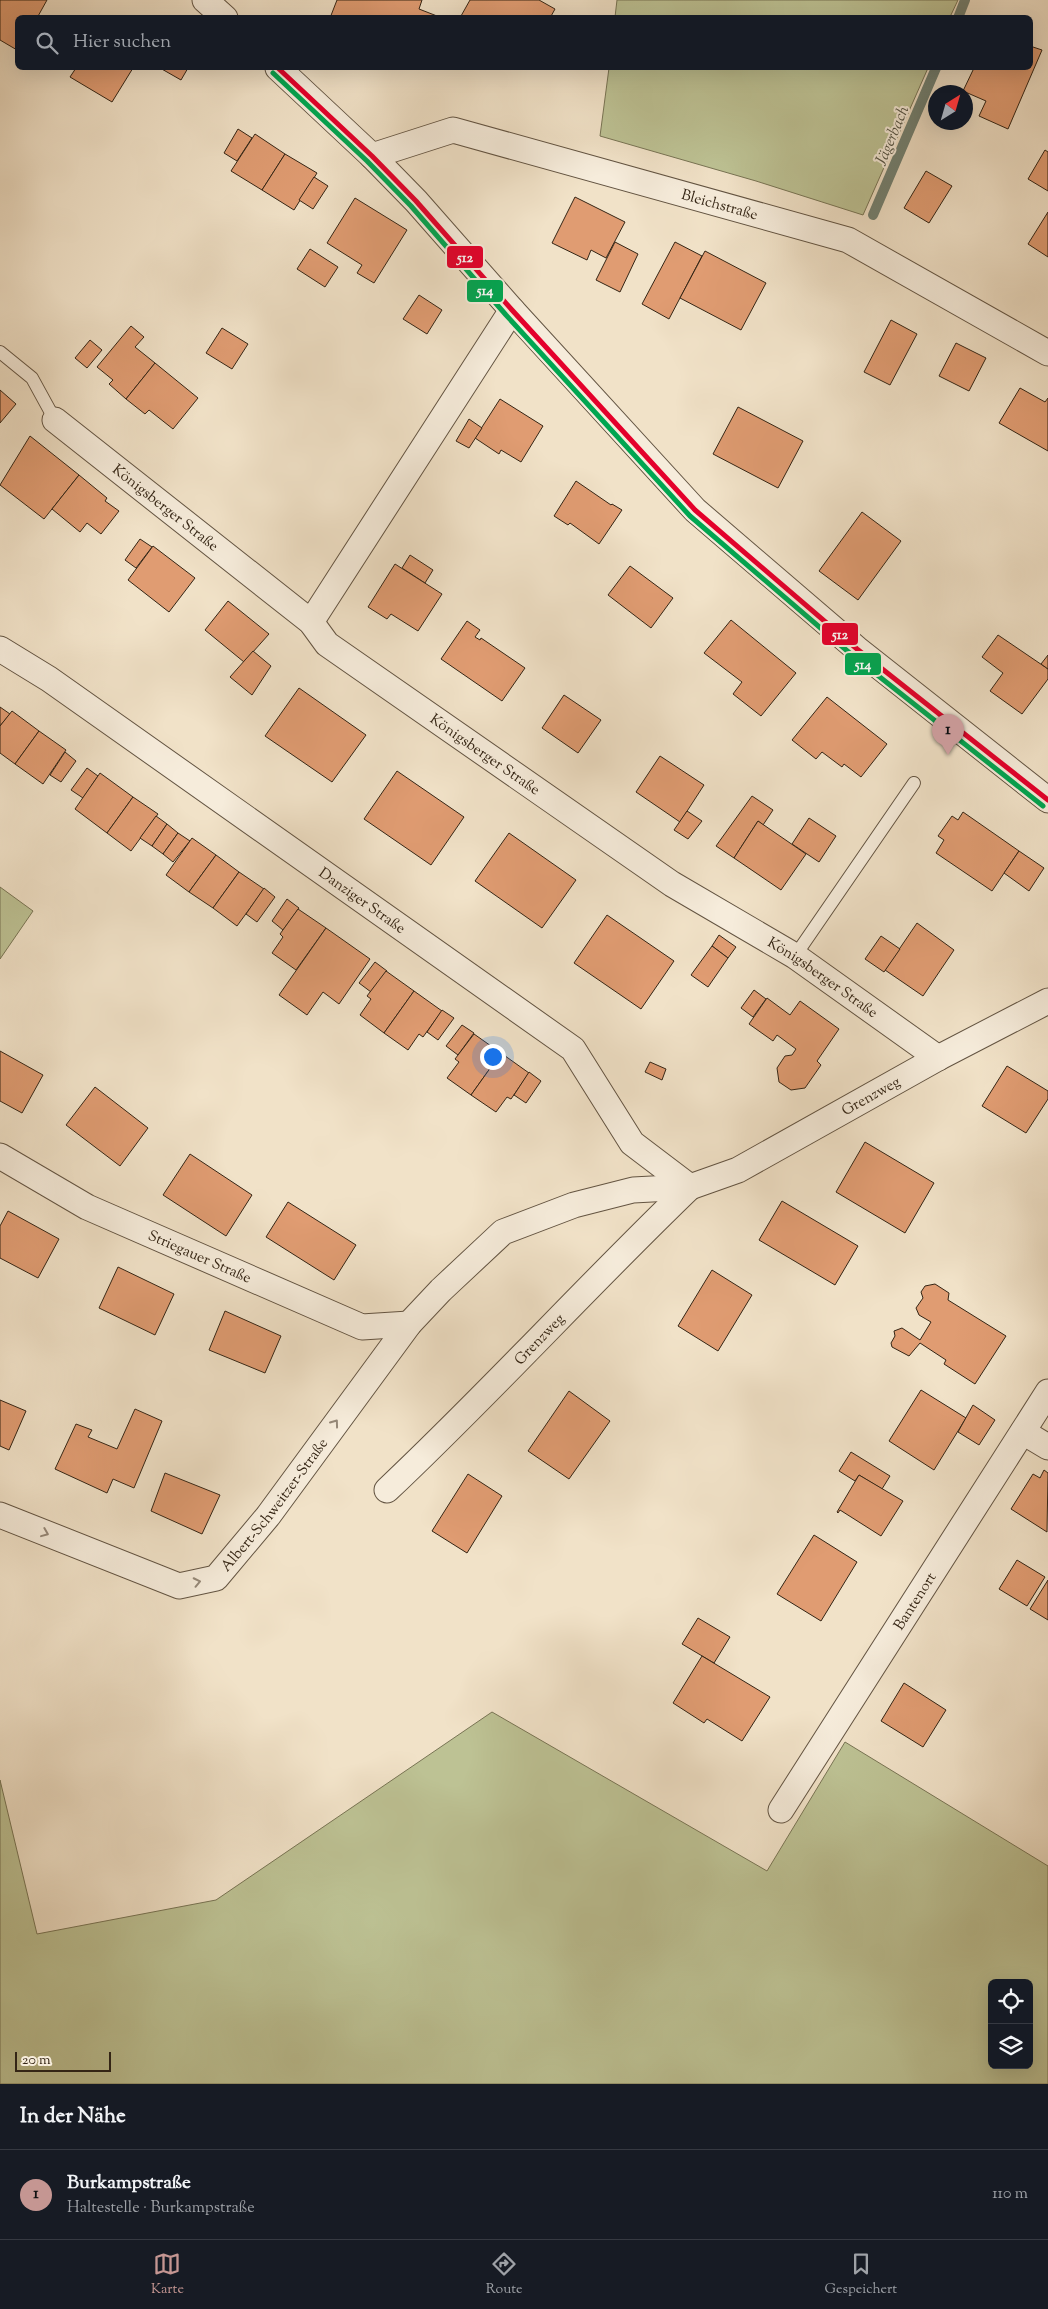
<!DOCTYPE html>
<html lang="de">
<meta charset="utf-8">
<style>
body{margin:0;font-family:"Sorts Mill Goudy",serif;background:#20242c;color:#f1f3f6}
.controls{position:absolute;right:15px;bottom:15px;display:grid;overflow:hidden;border-radius:8px;box-shadow:0 5px 20px #0002}
.controls button{width:45px;height:45px;display:grid;place-items:center;padding:0;border:0;border-bottom:1px solid #363941;background:#171b24;color:#f1f3f6;font:25px sans-serif}
.compass{position:absolute;left:928px;top:85px;width:45px;height:45px;border-radius:50%;background:#171b24;box-shadow:0 5px 20px #0002;rotate:37deg}
.scale{position:absolute;left:15px;bottom:12px;width:96px;box-sizing:border-box;padding-left:5px;border:2px solid #342515;border-top:0;font-size:14px;line-height:18px;white-space:nowrap;color:#342515;-webkit-text-stroke:4px #f6ecdb;paint-order:stroke}
.you{position:absolute;left:492px;top:1056px;width:18px;height:18px;margin:-12px;border:4px solid #fff;border-radius:50%;background:#1a73e8;box-shadow:0 0 0 8px #1a73e833}
.badge{display:grid;place-items:center;width:32px;height:32px;border-radius:50%;background:#c59692;color:#111;font-size:16px;font-weight:700}
.pin{position:absolute;translate:-50% -41px;filter:drop-shadow(0 1px 2px #0008)}
.pin::after{content:'';position:absolute;top:26px;width:18px;height:15px;background:inherit;clip-path:polygon(0 0,100% 0,50% 100%)}
.list{margin:0;padding:0;list-style:none}
h2{display:flex;justify-content:space-between;align-items:center;height:65px;margin:0;padding:0 20px;font-size:21px}
h2 small{font-size:16px;font-weight:400;color:#9ea1a6}
.list li{display:grid;grid-template-columns:32px 1fr auto;gap:15px;align-items:center;box-sizing:border-box;height:90px;padding:0 20px;border-top:1px solid #363941}
.list b{display:block;font-size:19px;white-space:nowrap}
.list p{margin:0;font-size:16px;white-space:nowrap;color:#9ea1a6}
.list em{font-size:16px;font-style:normal;color:#9ea1a6}
.icon{flex:none;width:28px;height:28px;fill:none;stroke:currentColor;stroke-width:2;stroke-linecap:round;stroke-linejoin:round}
.map{position:relative;flex:none;width:1048px;height:2084px;overflow:hidden}
.search{position:absolute;background:#171b24;box-shadow:0 5px 20px #0002;left:15px;right:15px;top:15px;height:55px;display:flex;align-items:center;gap:12px;box-sizing:border-box;padding:0 18px;border-radius:8px;color:#9ea1a6;font-size:19px}
.sheet{height:155px;background:#171b24}
nav{display:flex;justify-content:space-around;align-items:center;box-sizing:border-box;height:70px;border-top:1px solid #363941;background:#171b24;font-size:14px;color:#9ea1a6}
nav a{display:grid;justify-items:center;gap:2px}
nav .on{color:#c59692}
.map>svg:first-child{display:block}
</style>
<div class="map">
<svg width="1048" height="2084" viewBox="0 0 1048 2084">
<rect width="100%" height="100%" fill="#f1e2c8"/>
<filter id="stains"><feTurbulence type="fractalNoise" baseFrequency=".004" numOctaves="4"/><feColorMatrix values="0 0 0 0 .2 0 0 0 0 .09 0 0 0 0 .02 0 0 0 .5 -.17"/></filter>
<radialGradient id="worn" r=".72"><stop offset=".6" stop-color="#630" stop-opacity="0"/><stop offset="1" stop-color="#630" stop-opacity=".3"/></radialGradient>
<g fill="#bdc294" stroke="#787454" fill-rule="evenodd">
<polygon points="617,0 958,0 950,17 615,17"/>
<polygon points="609,68 928,68 863,215 756,181 600,136"/>
<polygon points="0,887 33,911 0,959"/>
<path d="M492,1712L767,1871L845,1742L1048,1866V2084H0V1780L37,1934L216,1900ZM992,1983H1029V2065H992Z"/>
</g>
<g fill="none" stroke-linecap="round" stroke-linejoin="round">
<g stroke="#728173" stroke-width="10">
<polyline points="958,18 965,0"/>
<polyline points="873,215 936,68"/>
</g>
</g>
<g fill="#e09c72" stroke="#342515">
<polygon points="0,0 47,0 37,18 18,18 17,50 0,40"/>
<polygon points="337,0 422,0 419,9 437,16 330,18"/>
<polygon points="470,0 539,0 555,9 550,18 464,18 461,16"/>
<polygon points="1030,46 1042,50 1008,129 979,116 986,101 963,91 974,68 1030,68"/>
<polygon points="76,68 133,68 112,102 70,77"/>
<polygon points="160,68 188,68 181,80"/>
<polygon points="238,129 252,138 237,161 224,153"/>
<polygon points="255,134 285,154 262,190 231,171"/>
<polygon points="1045,150 1048,152 1048,191 1028,179"/>
<polygon points="285,154 317,173 294,210 262,190"/>
<polygon points="926,171 952,186 929,223 904,208"/>
<polygon points="314,177 328,186 313,209 299,200"/>
<polygon points="575,197 625,222 606,258 591,250 587,260 552,243"/>
<polygon points="355,198 407,230 374,283 357,273 362,265 327,243"/>
<polygon points="1048,212 1048,257 1028,244"/>
<polygon points="615,242 638,254 620,292 596,280"/>
<polygon points="675,242 702,256 669,319 642,304"/>
<polygon points="310,249 338,267 325,287 297,269"/>
<polygon points="705,251 766,283 741,330 680,298"/>
<polygon points="419,295 442,310 427,334 403,319"/>
<polygon points="891,320 917,334 890,385 864,372"/>
<polygon points="131,326 144,337 135,347 155,363 126,399 109,384 113,380 97,367"/>
<polygon points="222,328 248,344 232,369 206,353"/>
<polygon points="90,340 102,350 87,368 75,358"/>
<polygon points="956,343 986,358 969,391 939,376"/>
<polygon points="155,363 198,398 173,429 149,410 145,414 126,399"/>
<polygon points="1020,388 1045,402 1048,398 1048,451 999,423"/>
<polygon points="0,390 16,404 0,423"/>
<polygon points="500,399 543,426 521,462 501,450 499,454 475,438"/>
<polygon points="738,407 803,441 778,488 713,454"/>
<polygon points="469,419 482,428 469,448 456,441"/>
<polygon points="30,436 79,475 44,519 0,485"/>
<polygon points="79,475 107,498 105,501 119,511 101,534 87,523 80,532 52,509"/>
<polygon points="576,481 611,505 612,504 622,510 599,544 570,523 568,525 554,516"/>
<polygon points="862,512 901,541 858,600 819,571"/>
<polygon points="140,539 152,547 136,568 125,560"/>
<polygon points="153,546 195,578 169,612 128,580"/>
<polygon points="410,555 433,570 425,583 402,568"/>
<polygon points="395,564 442,594 418,631 391,614 387,619 368,607"/>
<polygon points="630,566 673,598 651,628 608,595"/>
<polygon points="228,601 269,634 244,662 205,630"/>
<polygon points="731,620 796,673 761,716 733,694 742,682 704,653"/>
<polygon points="467,621 480,630 475,637 480,640 481,638 525,668 502,701 441,659"/>
<polygon points="998,635 1048,669 1048,679 1022,714 990,691 1003,673 982,657"/>
<polygon points="253,651 271,666 252,695 230,677"/>
<polygon points="1048,655 1048,669 1041,664"/>
<polygon points="299,688 366,735 332,782 265,736"/>
<polygon points="564,695 601,720 578,753 542,728"/>
<polygon points="827,697 887,744 861,777 844,764 842,767 822,752 816,759 792,740"/>
<polygon points="0,707 10,714 0,726"/>
<polygon points="12,711 39,731 15,764 0,753 0,726"/>
<polygon points="39,731 66,750 43,784 15,764"/>
<polygon points="65,752 76,761 61,782 50,775"/>
<polygon points="660,756 704,785 680,822 636,792"/>
<polygon points="87,768 98,776 83,798 71,790"/>
<polygon points="397,771 464,817 431,865 364,819"/>
<polygon points="100,773 133,797 107,833 75,809"/>
<polygon points="752,796 773,810 763,825 758,821 734,858 716,846"/>
<polygon points="133,797 158,814 131,851 107,833"/>
<polygon points="687,811 702,821 688,839 674,830"/>
<polygon points="963,812 1019,851 992,891 936,853 944,840 938,836 952,816 958,820"/>
<polygon points="156,816 167,824 152,846 140,838"/>
<polygon points="809,818 836,836 819,862 792,844"/>
<polygon points="758,821 806,854 781,890 734,858"/>
<polygon points="167,824 178,833 163,854 152,846"/>
<polygon points="178,833 190,841 173,862 163,854"/>
<polygon points="509,833 576,880 542,928 475,881"/>
<polygon points="192,838 216,855 189,892 166,875"/>
<polygon points="1019,851 1044,868 1029,891 1004,873"/>
<polygon points="216,855 239,872 213,908 189,892"/>
<polygon points="239,872 264,889 237,926 213,908"/>
<polygon points="264,888 275,897 257,922 246,914"/>
<polygon points="287,899 299,908 283,930 272,921"/>
<polygon points="298,909 326,928 296,970 272,953 283,937 280,934"/>
<polygon points="607,915 674,961 641,1009 574,963"/>
<polygon points="917,923 954,950 923,996 885,970"/>
<polygon points="326,928 370,959 339,1004 323,992 307,1015 279,995"/>
<polygon points="719,935 736,947 728,958 712,946"/>
<polygon points="881,936 900,949 884,972 865,959"/>
<polygon points="712,946 728,958 708,987 691,975"/>
<polygon points="375,962 387,971 371,992 359,983"/>
<polygon points="386,971 414,991 384,1033 360,1015 371,999 367,996"/>
<polygon points="754,990 766,999 753,1017 741,1008"/>
<polygon points="414,991 442,1011 423,1037 419,1034 408,1050 384,1033"/>
<polygon points="767,998 790,1015 800,1001 839,1029 817,1061 821,1065 805,1088 791,1090 779,1082 777,1068 785,1056 792,1055 796,1049 777,1035 773,1041 749,1024"/>
<polygon points="442,1010 454,1018 438,1040 427,1032"/>
<polygon points="462,1025 474,1033 458,1055 446,1046"/>
<polygon points="474,1034 501,1053 471,1095 447,1078 459,1062 455,1059"/>
<polygon points="0,1051 43,1075 22,1113 0,1101"/>
<polygon points="501,1053 529,1073 511,1099 507,1097 496,1112 471,1095"/>
<polygon points="650,1062 666,1069 662,1080 645,1072"/>
<polygon points="1007,1066 1048,1091 1048,1099 1026,1133 982,1106"/>
<polygon points="529,1072 541,1081 526,1103 514,1095"/>
<polygon points="95,1087 148,1128 120,1166 66,1125"/>
<polygon points="865,1142 934,1183 905,1233 836,1192"/>
<polygon points="190,1154 252,1195 226,1236 163,1195"/>
<polygon points="782,1201 858,1246 835,1285 759,1240"/>
<polygon points="288,1202 356,1245 334,1280 266,1237"/>
<polygon points="8,1211 59,1239 38,1278 0,1258 0,1226"/>
<polygon points="118,1267 174,1294 155,1335 99,1308"/>
<polygon points="712,1270 752,1295 718,1351 678,1326"/>
<polygon points="935,1284 949,1293 948,1300 1006,1336 975,1384 944,1364 946,1360 920,1343 909,1356 892,1347 891,1343 895,1336 894,1331 902,1328 920,1340 931,1322 919,1315 916,1308 923,1298 921,1292 925,1286"/>
<polygon points="225,1311 281,1336 265,1373 209,1350"/>
<polygon points="921,1390 966,1418 934,1470 889,1441"/>
<polygon points="569,1391 610,1421 569,1479 528,1451"/>
<polygon points="0,1400 26,1411 9,1450 0,1446"/>
<polygon points="973,1405 995,1420 979,1445 958,1432"/>
<polygon points="135,1409 162,1421 134,1488 113,1479 107,1493 55,1469 76,1424 92,1430 88,1437 117,1449"/>
<polygon points="851,1452 890,1476 882,1489 859,1475 855,1481 839,1471"/>
<polygon points="1044,1470 1048,1473 1047,1532 1011,1509 1033,1474 1040,1478"/>
<polygon points="165,1473 220,1495 202,1534 151,1511"/>
<polygon points="468,1474 502,1496 467,1553 432,1531"/>
<polygon points="859,1475 903,1501 881,1536 840,1510 838,1513 837,1512"/>
<polygon points="814,1535 857,1562 821,1621 777,1594"/>
<polygon points="1017,1560 1045,1577 1027,1606 999,1589"/>
<polygon points="1048,1580 1048,1620 1030,1609"/>
<polygon points="698,1618 730,1637 714,1663 682,1644"/>
<polygon points="702,1656 770,1697 742,1741 707,1719 704,1723 673,1703"/>
<polygon points="904,1683 946,1710 923,1747 881,1721"/>
</g>
<g fill="none" stroke-linecap="round" stroke-linejoin="round">
<defs>
<g id="lane">
<polyline points="0,352 32,378 55,420"/>
<polyline points="795,956 914,783"/>
</g>
<g id="street">
<polyline points="205,0 225,18"/>
<polyline points="278,68 372,156 416,201 512,310 695,510 857,649 1048,800"/>
<path id="s1" d="M372,156L453,130L848,240L1048,353"/>
<path id="s2" d="M55,420L311,622L327,644L672,884L795,956L938,1058"/>
<polyline points="311,622 512,310"/>
<path id="s3" d="M0,649L49,679L573,1049L632,1143L690,1187C587,1286 491,1392 387,1490"/>
<path id="s4" d="M0,1156L87,1207L362,1327L409,1324"/>
<polyline points="1023,1432 1048,1447"/>
<path id="s5" d="M0,1515L179,1586L216,1578L268,1516L409,1324L441,1290L503,1232L574,1205L633,1190L690,1187L738,1170L938,1058L1048,1001"/>
<path id="s6" d="M781,1810L1048,1392"/>
</g>
</defs>
<use href="#lane" stroke="#635442" stroke-width="14"/>
<use href="#street" stroke="#635442" stroke-width="27"/>
<use href="#lane" stroke="#f6ecdb" stroke-width="12"/>
<use href="#street" stroke="#f6ecdb" stroke-width="25"/>
<defs>
<polyline id="bus-1" points="278,68 372,156 416,201 512,310 695,510 857,649 1048,800"/>
<polyline id="bus-2" points="273,73 367,161 411,206 506,315 690,516 852,655 1043,806"/>
</defs>
<use href="#bus-1" stroke="#f6ecdb" stroke-width="9"/>
<use href="#bus-2" stroke="#f6ecdb" stroke-width="9"/>
<use href="#bus-1" stroke="#e4002b" stroke-width="5"/>
<use href="#bus-2" stroke="#00a651" stroke-width="5"/>
</g>
<defs><path id="oneway-chevron" d="M-2-3.5L2.5 0L-2 3.5" fill="none" stroke-width="1.6" stroke-linecap="round" stroke-linejoin="round" transform="scale(1.25)"/></defs>
<g stroke="#958878">
<use href="#oneway-chevron" transform="translate(335 1423) rotate(-54)"/>
<use href="#oneway-chevron" transform="translate(45 1533) rotate(22)"/>
<use href="#oneway-chevron" transform="translate(197 1582) rotate(-12)"/>
</g>
<g text-anchor="middle" stroke-width="4" stroke-linejoin="round" paint-order="stroke">
<g font-size="15" fill="#342515" stroke="#f6ecdb">
<text dy="5" stroke="none"><textPath href="#s1" startOffset="362">Bleichstraße</textPath></text>
<text dy="5" stroke="none"><textPath href="#s2" startOffset="141">Königsberger Straße</textPath></text>
<text dy="5" stroke="none"><textPath href="#s2" startOffset="546">Königsberger Straße</textPath></text>
<text dy="5" stroke="none"><textPath href="#s3" startOffset="441">Danziger Straße</textPath></text>
<text dy="5" stroke="none"><textPath href="#s2" startOffset="951">Königsberger Straße</textPath></text>
<text dy="5" stroke="none"><textPath href="#s5" startOffset="1078">Grenzweg</textPath></text>
<text dy="5" stroke="none"><textPath href="#s4" startOffset="224">Striegauer Straße</textPath></text>
<text transform="translate(539 1339) rotate(-46)" y="5">Grenzweg</text>
<text dy="5" stroke="none"><textPath href="#s5" startOffset="324">Albert-Schweitzer-Straße</textPath></text>
<text dy="5" stroke="none"><textPath href="#s6" startOffset="248">Bantenort</textPath></text>
</g>
<g font-size="16" font-style="italic" fill="#535344" stroke="#f6ecdb">
<text transform="translate(891 135) rotate(-67)" y="6">Jägerbach</text>
</g>
</g>
<g stroke="#f6ecdb" stroke-width="2">
<rect x="446" y="245" width="38" height="24" rx="5" fill="#e4002b"/>
<rect x="466" y="279" width="38" height="24" rx="5" fill="#00a651"/>
<rect x="821" y="622" width="38" height="24" rx="5" fill="#e4002b"/>
<rect x="844" y="652" width="38" height="24" rx="5" fill="#00a651"/>
</g>
<g font-size="14" text-anchor="middle" font-weight="bold" fill="#fff">
<text x="465" y="262">512</text>
<text x="485" y="295">514</text>
<text x="840" y="639">512</text>
<text x="863" y="669">514</text>
</g>
<rect width="100%" height="100%" filter="url(#stains)"/>
<rect width="100%" height="100%" fill="url(#worn)"/>
</svg>
<div class="controls">
<button><svg class="icon" aria-label="locate" viewBox="0 0 24 24"><circle cx="12" cy="12" r="6"/><path d="M12 2v4M12 18v4M2 12h4M18 12h4"/></svg></button>
<button><svg class="icon" aria-label="layers" viewBox="0 0 24 24"><path d="M12 4l9 5-9 5-9-5zM3 14l9 5 9-5"/></svg></button>
</div>
<svg class="compass" viewBox="-18 -18 36 36"><path d="M0-13l5 13h-10z" fill="#e53935"/><path d="M0 13l5-13h-10z" fill="#9ea1a6"/></svg>
<div class="scale">20 m</div>
<div class="you"></div>
<div class="pin badge" style="left:948px;top:755px">1</div>
<div class="search"><svg class="icon" aria-label="search" viewBox="0 0 24 24"><circle cx="10" cy="10" r="6"/><path d="M15 15l6 6"/></svg>Hier suchen</div>
</div>
<section class="sheet">
<h2>In der Nähe<small></small></h2>
<ul class="list">
<li><span class="badge">1</span><div><b>Burkampstraße</b><p>Haltestelle · Burkampstraße</p></div><em>110 m</em></li>
</ul>
</section>
<nav>
<a class="on"><svg class="icon" aria-label="map" viewBox="0 0 24 24"><path d="M3 6l6-2 6 2 6-2v14l-6 2-6-2-6 2zM9 4v14M15 6v14"/></svg>Karte</a>
<a><svg class="icon" aria-label="directions" viewBox="0 0 24 24"><path d="M12 3l9 9-9 9-9-9zM9 14v-3h6M13 9l2 2-2 2"/></svg>Route</a>
<a><svg class="icon" aria-label="saved" viewBox="0 0 24 24"><path d="M7 4h10v16l-5-4-5 4z"/></svg>Gespeichert</a>
</nav>
